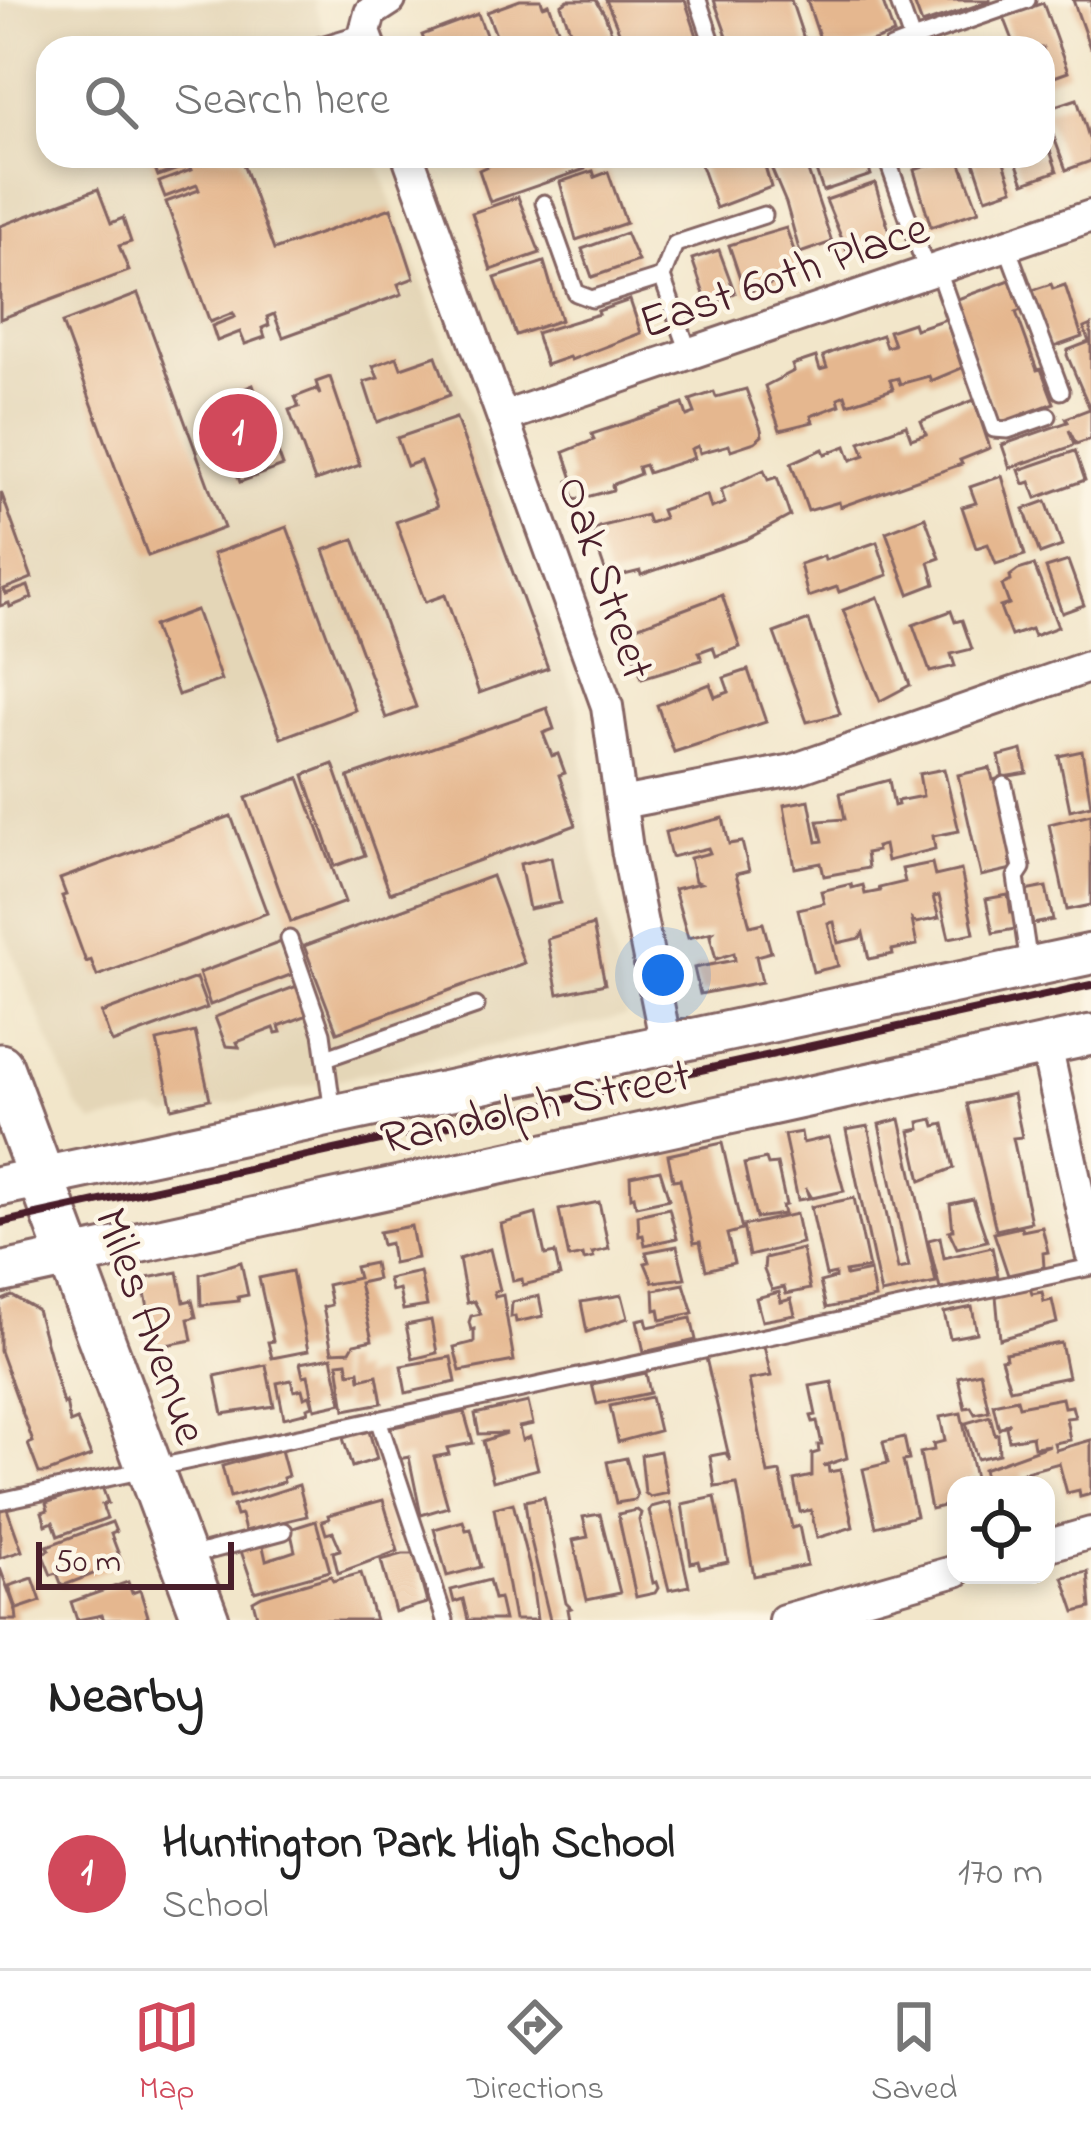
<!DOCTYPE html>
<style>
body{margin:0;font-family:"Indie Flower",sans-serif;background:#f2f2f2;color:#222}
.controls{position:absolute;right:36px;bottom:36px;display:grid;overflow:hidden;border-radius:24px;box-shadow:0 6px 18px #0003}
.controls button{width:108px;height:108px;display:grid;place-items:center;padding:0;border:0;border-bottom:3px solid #e0e0e0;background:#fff;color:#222;font:60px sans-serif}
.scale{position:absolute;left:36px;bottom:30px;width:198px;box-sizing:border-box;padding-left:12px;border:6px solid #4a1f2b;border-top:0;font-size:33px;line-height:42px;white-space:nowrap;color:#4a1f2b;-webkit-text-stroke:9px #fcf5e5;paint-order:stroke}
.you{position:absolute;left:663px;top:975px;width:42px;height:42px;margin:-30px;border:9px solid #fff;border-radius:50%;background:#1a73e8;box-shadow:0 0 0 18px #1a73e833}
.badge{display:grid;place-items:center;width:78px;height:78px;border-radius:50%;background:#d1495b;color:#fff;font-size:39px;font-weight:700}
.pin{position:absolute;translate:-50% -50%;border:6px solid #fff;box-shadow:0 3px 12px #0006}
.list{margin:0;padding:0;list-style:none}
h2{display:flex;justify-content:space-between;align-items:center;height:156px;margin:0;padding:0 48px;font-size:51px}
h2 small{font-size:39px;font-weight:400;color:#767676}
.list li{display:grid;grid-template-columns:78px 1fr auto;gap:36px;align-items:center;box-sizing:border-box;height:192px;padding:0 48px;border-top:3px solid #e0e0e0}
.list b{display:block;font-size:45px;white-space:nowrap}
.list p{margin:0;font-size:39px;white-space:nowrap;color:#767676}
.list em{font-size:39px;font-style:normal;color:#767676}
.icon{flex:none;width:66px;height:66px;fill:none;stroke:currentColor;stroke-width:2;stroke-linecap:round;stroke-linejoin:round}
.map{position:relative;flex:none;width:1091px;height:1620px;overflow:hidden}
.search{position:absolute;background:#fff;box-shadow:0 6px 18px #0003;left:36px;right:36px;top:36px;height:132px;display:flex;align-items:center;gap:30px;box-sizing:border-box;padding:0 42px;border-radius:36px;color:#767676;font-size:45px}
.sheet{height:348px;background:#fff}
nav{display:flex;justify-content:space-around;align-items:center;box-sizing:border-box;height:168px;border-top:3px solid #e0e0e0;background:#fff;font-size:33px;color:#767676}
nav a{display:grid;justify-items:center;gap:6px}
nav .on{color:#d1495b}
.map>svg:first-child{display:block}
</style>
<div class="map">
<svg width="1091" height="1620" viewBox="0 0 1091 1620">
<rect width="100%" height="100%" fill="#fcf5e5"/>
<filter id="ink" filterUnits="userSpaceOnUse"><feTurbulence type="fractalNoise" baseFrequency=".00833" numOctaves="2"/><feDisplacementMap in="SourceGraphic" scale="24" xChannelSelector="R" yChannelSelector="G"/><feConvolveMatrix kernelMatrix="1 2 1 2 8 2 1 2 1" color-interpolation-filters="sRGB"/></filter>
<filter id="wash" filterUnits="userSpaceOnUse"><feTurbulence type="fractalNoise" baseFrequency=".004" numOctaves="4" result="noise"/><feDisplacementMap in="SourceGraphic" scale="48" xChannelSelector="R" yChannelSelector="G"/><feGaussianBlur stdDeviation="2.7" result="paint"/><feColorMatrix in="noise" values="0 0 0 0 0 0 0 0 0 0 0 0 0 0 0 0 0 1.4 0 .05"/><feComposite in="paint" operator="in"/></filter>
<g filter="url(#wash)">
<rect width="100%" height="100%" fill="#f2e6ca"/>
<polygon fill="#e4d6b7" points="0,0 316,0 314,4 330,48 48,48 48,156 375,156 579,709 586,821 626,1016 168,1117 155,1110 93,1123 77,1106 0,923"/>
<g id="blocks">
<g fill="#e5b78f">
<polygon points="520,0 541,0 543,6 549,4 561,37 531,48 501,48 487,12"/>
<polygon points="596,0 605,15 617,48 579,48 577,36 573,38 561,5 568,0"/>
<polygon points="606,0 685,0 701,48 626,48"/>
<polygon points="714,0 791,0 807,48 731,48"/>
<polygon points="807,0 882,0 894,34 853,48 823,48"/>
<polygon points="913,0 990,0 990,1 922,24"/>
<polygon points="1073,0 1091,0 1091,48 1090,48"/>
<polygon points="1043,3 1068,72 1043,81 1043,48 1016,48 1004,17"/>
<polygon points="478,14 491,48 427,48 422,35"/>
<polygon points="1077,99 1091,144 1091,161 1066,170 1044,110"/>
<polygon points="1044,133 1057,171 1024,183 1014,156 1043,156"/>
<polygon points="150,156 240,156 274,250 391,208 414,278 398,284 402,294 283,337 274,314 267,317 269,325 262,328 265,337 245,344 240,332 217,341 212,326 235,317 233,313 210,322 166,202 199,190 197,185 165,197 159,182 191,170 189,165 158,176"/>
<polygon points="509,156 583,156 586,165 585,169 490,202 479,170"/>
<polygon points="710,156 762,156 771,187 716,208 699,160"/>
<polygon points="770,156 803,156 832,242 800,253 786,203 767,158"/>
<polygon points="811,156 865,156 871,175 823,191"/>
<polygon points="958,156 979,211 931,227 914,170"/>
<polygon points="972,156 1002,156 1013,189 986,198"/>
<polygon points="593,171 595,177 608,172 626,223 576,240 560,182"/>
<polygon points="875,183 892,241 849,256 826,200"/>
<polygon points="98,189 111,223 123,218 131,242 119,246 129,271 0,319 0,226"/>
<polygon points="518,197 540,253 491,270 472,213"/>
<polygon points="786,228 802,273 745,293 729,245"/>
<polygon points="626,233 638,261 592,277 582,249"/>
<polygon points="719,250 735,293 708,306 692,259"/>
<polygon points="544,262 561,320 516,335 495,278"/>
<polygon points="1010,280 1021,310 1016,312 1037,370 1041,369 1054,403 999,423 955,300"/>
<polygon points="1051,284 1053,289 1065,285 1082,337 1054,347 1049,344 1030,291"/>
<polygon points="138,294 224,528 148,556 62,323"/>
<polygon points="630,300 641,333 571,360 569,357 546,365 536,333 599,314 598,311"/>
<polygon points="946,319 962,368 931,381 929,376 900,384 898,378 890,380 893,389 848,404 845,395 838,398 840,405 811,416 813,422 780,430 765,386 794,371 792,365 816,357 820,370 827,368 823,356 838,350 882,335 886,347 894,345 889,331 913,323 915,329"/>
<polygon points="1091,325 1091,439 1076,444 1069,430 1074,444 1070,447 1010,468 1002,445 1068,422 1066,418 1090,409 1067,355 1068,350 1089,342 1084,328"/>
<polygon points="436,356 450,395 377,422 364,382 378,378 373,366 397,357 401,368"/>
<polygon points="330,377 360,465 315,481 289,410 299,407 295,397 316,389 320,395 316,382"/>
<polygon points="253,385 283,466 240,482 215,414 220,412 216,400"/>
<polygon points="746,389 761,429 762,436 755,442 731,450 729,445 700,453 698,446 691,449 694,458 648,473 645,465 638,467 640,474 612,485 613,490 575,500 568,481 573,479 564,452 594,440 592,434 683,404 687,416 695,413 690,400 714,392 716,397"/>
<polygon points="974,400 990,448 960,460 962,464 840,507 839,502 808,511 791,463 823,449 825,454 846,446 851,460 865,455 860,442 906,425 911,439 926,434 921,421"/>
<polygon points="456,418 548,668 479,693 445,595 425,602 396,522 437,507 420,461 407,466 397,438"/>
<polygon points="1075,451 1085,480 1036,498 1030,482 1024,484 1019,470"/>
<polygon points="764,470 768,480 777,477 790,516 747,539 641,575 640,571 608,579 592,532 599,527 646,515 649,523 664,518 661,510 707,495 711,508 725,503 721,490"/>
<polygon points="1002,476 1025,555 996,564 988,544 976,548 962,507 976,503 970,487"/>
<polygon points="1,492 32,578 4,589 6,594 28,586 32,598 10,607 9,603 0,606"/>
<polygon points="1046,501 1062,546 1040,554 1024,509"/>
<polygon points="925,517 940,558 929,562 935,584 909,594 886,532"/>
<polygon points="287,527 355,710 281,738 213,554"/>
<polygon points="354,539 416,707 386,718 324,550"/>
<polygon points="877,542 888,575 839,592 837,587 808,597 800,564 824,556 825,560"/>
<polygon points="1068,561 1084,605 1062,613 1046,568"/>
<polygon points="1034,565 1058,627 1034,636 1031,629 1011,636 1000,607 1009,604 1002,585 1011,581 1010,576 1018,570"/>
<polygon points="722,595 740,647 716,656 713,647 699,652 702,660 642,678 635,659 640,657 631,629"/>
<polygon points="878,597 910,685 880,701 843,610"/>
<polygon points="196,610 221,680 178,695 153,626"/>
<polygon points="951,611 955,622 962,620 972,649 951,654 955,666 930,672 913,625"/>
<polygon points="809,620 840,714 807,722 774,633"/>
<polygon points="748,670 766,722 674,752 657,705 710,684 715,697 729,692 724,678"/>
<polygon points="547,708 554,729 543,733 552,756 558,754 565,773 559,775 576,825 390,893 348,777"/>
<polygon points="1022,750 1027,773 1003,777 999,756"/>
<polygon points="1082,751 1091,805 1070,810 1059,756"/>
<polygon points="333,764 365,855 335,866 304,775"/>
<polygon points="990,768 993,780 997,779 1015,858 1010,859 1012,869 981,876 958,775"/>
<polygon points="944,769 959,831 933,836 935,849 887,861 884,845 876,847 877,851 866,853 868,868 824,876 821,863 795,868 784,805 809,800 817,842 823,841 818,821 845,819 840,793 889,780 894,806 898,805 897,801 923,796 919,774"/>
<polygon points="299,778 345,902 291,922 246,798"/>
<polygon points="1091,814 1091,905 1067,910 1049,824"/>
<polygon points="231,816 267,913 97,976 91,960 86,962 62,896 66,895 60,879"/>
<polygon points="723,818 729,844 742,842 749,871 736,874 750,926 763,923 771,952 756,956 762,982 700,994 694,968 735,960 734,953 716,959 710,936 713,932 688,938 674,889 700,883 695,881 690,858 710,853 708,848 671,857 665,832"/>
<polygon points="551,857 560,903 529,909 520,864"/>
<polygon points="932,863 935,876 961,870 974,933 949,938 939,896 933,897 939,918 916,923 912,920 917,945 892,950 893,954 869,959 863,933 860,938 838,943 834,922 828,923 838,966 813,972 798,909 824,903 821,891 851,884 852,888 863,885 865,894 880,891 879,888 905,882 902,869"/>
<polygon points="492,876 524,963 337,1032 304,946"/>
<polygon points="1046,887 1053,920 1033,924 1031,916 1027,917 1025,891"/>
<polygon points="1008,895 1011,913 1016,913 1015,929 993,933 986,899"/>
<polygon points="593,925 605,984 558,994 547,939"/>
<polygon points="281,942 293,974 210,1005 199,973"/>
<polygon points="196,978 207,1008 112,1043 101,1013"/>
<polygon points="297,986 308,1015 279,1026 281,1032 276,1033 274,1028 237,1042 239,1047 226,1046 215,1017"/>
<polygon points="195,1032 210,1099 172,1108 157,1041"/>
<polygon points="1013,1094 1022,1137 1013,1138 1031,1222 996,1230 967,1104"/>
<polygon points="900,1119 936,1283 881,1294 846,1130 868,1126 898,1269 909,1267 879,1124"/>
<polygon points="933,1119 935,1126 944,1124 954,1168 921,1181 910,1131 920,1129 919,1122"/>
<polygon points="801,1132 803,1143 829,1137 844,1191 812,1198 806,1188 809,1198 798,1200 784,1135"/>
<polygon points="722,1143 742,1230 727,1234 734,1263 706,1270 700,1242 694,1243 680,1179 673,1180 668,1155"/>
<polygon points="766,1159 768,1165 777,1164 786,1205 782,1206 784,1214 756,1218 744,1164"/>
<polygon points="660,1170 669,1199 636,1206 634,1196 631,1197 630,1176"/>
<polygon points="854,1198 869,1268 845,1272 846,1276 870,1271 875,1298 826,1308 820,1282 835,1278 835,1274 826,1276 811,1207"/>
<polygon points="973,1199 987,1241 957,1248 949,1231 953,1230 950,1204"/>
<polygon points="599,1202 609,1249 592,1253 594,1258 584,1260 583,1255 569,1258 559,1210"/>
<polygon points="669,1208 677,1238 645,1245 643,1235 639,1236 638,1215"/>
<polygon points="536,1214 545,1255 555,1253 560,1276 523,1285 522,1279 513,1281 501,1224"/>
<polygon points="796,1214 802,1243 749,1256 743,1226"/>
<polygon points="411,1226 417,1258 393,1263 390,1243 382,1245 379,1232"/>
<polygon points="1021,1227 1022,1231 1042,1227 1048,1252 1043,1253 1044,1267 1008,1275 994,1233"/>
<polygon points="940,1237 944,1258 992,1247 998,1276 940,1289 928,1240"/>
<polygon points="677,1246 685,1278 653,1282 645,1263 649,1262 646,1252"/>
<polygon points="490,1249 500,1290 494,1292 495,1297 503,1295 514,1361 460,1371 454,1347 474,1342 474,1329 471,1330 469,1322 471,1316 481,1314 474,1301 467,1303 459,1259"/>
<polygon points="802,1249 810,1289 786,1294 784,1287 772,1290 764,1270 765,1258"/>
<polygon points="241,1262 248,1295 238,1297 239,1301 201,1305 200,1274"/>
<polygon points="374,1263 377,1279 359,1283 372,1340 354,1344 350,1351 332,1352 323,1307 331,1305 327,1285 358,1278 355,1267"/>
<polygon points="292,1271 308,1351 272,1358 268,1342 273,1341 259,1278"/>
<polygon points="178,1272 184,1302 192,1300 196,1317 188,1319 192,1340 156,1347 142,1279"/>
<polygon points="420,1272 427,1306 403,1310 399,1289 391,1291 388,1279"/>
<polygon points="684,1284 693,1313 661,1320 659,1309 655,1310 654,1290"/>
<polygon points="1030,1288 1032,1294 1042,1292 1044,1302 1052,1300 1057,1323 1000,1339 996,1296"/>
<polygon points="779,1292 781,1302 791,1299 795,1315 762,1321 756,1298"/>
<polygon points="622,1295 628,1318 587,1332 581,1302"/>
<polygon points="12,1296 37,1310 63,1404 66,1402 70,1423 77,1420 91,1456 46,1473 39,1473 28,1444 33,1442 0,1351 0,1301"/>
<polygon points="539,1296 543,1316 516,1322 515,1316 511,1317 512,1302"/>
<polygon points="972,1307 977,1333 950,1338 944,1313"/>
<polygon points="646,1318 648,1327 691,1318 696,1340 644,1352 637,1320"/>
<polygon points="431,1320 437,1353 413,1359 406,1325"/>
<polygon points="1061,1343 1068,1377 1010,1389 1001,1359 1006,1358 1005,1353"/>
<polygon points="764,1346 771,1376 749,1380 768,1474 780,1472 792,1528 799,1526 807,1565 754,1576 737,1484 715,1487 710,1456 726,1453 730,1461 706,1358"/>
<polygon points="332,1357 342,1403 315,1409 308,1375 303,1376 300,1363"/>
<polygon points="451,1357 456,1382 406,1393 401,1366"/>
<polygon points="347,1362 349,1373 359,1371 360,1379 377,1375 382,1403 345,1410 338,1363"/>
<polygon points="266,1365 274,1406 223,1414 215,1376"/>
<polygon points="980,1372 989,1411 975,1414 971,1407 965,1408 958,1377"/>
<polygon points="646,1373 650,1393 597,1404 592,1384"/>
<polygon points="291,1380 294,1391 302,1389 304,1397 310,1395 313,1406 307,1408 308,1412 284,1418 277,1383"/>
<polygon points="832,1382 847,1458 823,1466 828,1465 829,1472 840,1470 853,1527 817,1538 811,1510 800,1512 794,1480 812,1476 812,1454 819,1452 818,1445 822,1445 817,1421 813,1422 811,1416 816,1415 810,1386"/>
<polygon points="651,1397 659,1431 618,1442 610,1406"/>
<polygon points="1062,1398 1064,1407 1072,1406 1075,1417 1066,1418 1070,1440 1054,1443 1056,1450 1091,1440 1091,1494 1080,1497 1079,1490 1067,1493 1059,1463 1022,1473 1025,1485 987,1485 983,1469 1050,1445 1034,1447 1032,1436 1009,1440 1006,1427 1010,1422 999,1429 993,1404 1017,1399 1019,1406"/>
<polygon points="528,1402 533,1424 519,1427 522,1440 530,1437 538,1469 493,1481 483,1441 507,1433 479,1434 475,1414"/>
<polygon points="464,1412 473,1443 447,1448 449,1454 434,1457 448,1507 421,1515 409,1457 393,1460 389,1428"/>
<polygon points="961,1413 975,1478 964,1480 965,1485 956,1485 956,1503 931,1509 920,1453 934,1450 933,1444 945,1441 940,1417"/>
<polygon points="990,1416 995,1435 998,1434 999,1454 977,1459 966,1423"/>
<polygon points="369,1431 377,1459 352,1467 343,1438"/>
<polygon points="904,1437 909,1460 903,1461 916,1516 876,1527 863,1469 888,1463 883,1442"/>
<polygon points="281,1450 288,1476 283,1478 284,1482 230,1497 222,1466"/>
<polygon points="660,1451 668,1493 650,1497 645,1493 641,1455"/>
<polygon points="626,1458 637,1495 635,1500 616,1503 607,1462"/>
<polygon points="101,1484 108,1503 102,1505 107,1518 58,1536 53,1522 46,1525 42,1512 48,1510 46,1503"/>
<polygon points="299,1485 307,1516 245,1531 241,1515 236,1516 233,1506"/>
<polygon points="544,1497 566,1603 571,1608 568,1609 570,1620 550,1620 529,1532 525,1501"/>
<polygon points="715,1497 728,1562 700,1568 698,1561 691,1563 682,1504"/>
<polygon points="383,1500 398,1551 338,1573 333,1552 340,1550 339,1546 333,1532 326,1534 322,1521 329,1519 328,1515"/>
<polygon points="670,1502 689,1586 669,1590 649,1511 651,1507"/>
<polygon points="513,1503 531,1573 537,1620 514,1620 494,1508"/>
<polygon points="6,1506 22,1551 0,1558 0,1508"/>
<polygon points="637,1510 641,1513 639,1520 653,1583 656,1582 658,1588 655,1593 636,1597 618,1514"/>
<polygon points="600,1514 620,1593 587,1600 573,1540 588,1537 583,1517"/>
<polygon points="316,1521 330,1571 255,1592 240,1548 262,1542 266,1560 286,1554 295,1551 290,1529"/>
<polygon points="463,1521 466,1530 471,1529 481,1567 447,1576 434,1529"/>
<polygon points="112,1522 116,1532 111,1534 122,1563 62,1586 57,1573 51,1575 42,1553 49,1550 47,1546"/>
<polygon points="403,1554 414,1554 427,1603 395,1612 381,1560"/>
<polygon points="0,1568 16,1611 17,1620 0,1620"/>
<polygon points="1088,1572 1091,1608 1075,1612 1063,1577"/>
<polygon points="361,1573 375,1620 258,1620 253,1601 262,1596 331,1576 333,1581"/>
<polygon points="33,1578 41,1601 17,1609 9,1586"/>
<polygon points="489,1580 494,1599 499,1598 504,1620 468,1620 463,1599 454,1602 451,1590"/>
<polygon points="128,1582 132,1593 140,1590 148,1616 144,1620 104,1620 102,1615 77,1620 71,1602"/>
</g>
</g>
</g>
<g filter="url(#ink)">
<use href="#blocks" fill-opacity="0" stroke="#856563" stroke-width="3"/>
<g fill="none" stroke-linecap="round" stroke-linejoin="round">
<defs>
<g id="service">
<polyline points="698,0 714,48"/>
<polyline points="912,40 1027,0"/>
<polyline points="311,48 365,32"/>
<polyline points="891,48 912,40 898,0"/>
<polyline points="886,156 927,271"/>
<polyline points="544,203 576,293 592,299 662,277 689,352"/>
<polyline points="1006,244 1061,391"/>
<polyline points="937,268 994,429 1008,430 1048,416"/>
<polyline points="662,277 675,244 764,215"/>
<polyline points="1004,785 1022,868 1016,877 1029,964"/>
<polyline points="289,939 322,1033 333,1113"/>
<polyline points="326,1058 476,1006"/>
<polyline points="379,1422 445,1620"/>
<polyline points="0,1501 1091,1267"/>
<polyline points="185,1557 284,1531"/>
</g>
<g id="minor">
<polyline points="371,48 365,32 370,13 390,0"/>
<polyline points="408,156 607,706 627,849 666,1044"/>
<polyline points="504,417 1091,216"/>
<polyline points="621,803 793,770 1091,666"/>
<polyline points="1046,1045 1091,1253"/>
<polyline points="1046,1546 1091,1533"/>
<polyline points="784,1620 956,1571"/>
</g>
<g id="tertiary">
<polyline points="0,1186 1091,954"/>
<polyline points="0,1273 1091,1035"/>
</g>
<polyline id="secondary" points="0,1067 206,1620"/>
</defs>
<use href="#service" stroke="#856563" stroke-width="21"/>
<use href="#minor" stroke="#856563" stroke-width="36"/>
<use href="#tertiary" stroke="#856563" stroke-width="45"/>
<use href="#secondary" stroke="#856563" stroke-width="51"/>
<use href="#service" stroke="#fff" stroke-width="15"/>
<use href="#minor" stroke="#fff" stroke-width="30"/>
<use href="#tertiary" stroke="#fff" stroke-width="39"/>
<use href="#secondary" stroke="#fff" stroke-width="45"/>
<polyline stroke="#4a1f2b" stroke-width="8" points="0,1223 1091,985"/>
</g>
</g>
<g text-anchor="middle" stroke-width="9" stroke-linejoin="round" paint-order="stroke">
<g font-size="48" fill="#4a1f2b" stroke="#fcf5e5">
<text transform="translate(783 273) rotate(-19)" y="17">East 60th Place</text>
<text transform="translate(608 577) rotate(71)" y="17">Oak Street</text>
<text transform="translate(535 1104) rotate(-12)" y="17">Randolph Street</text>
<text transform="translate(153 1325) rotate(70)" y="17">Miles Avenue</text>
</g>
</g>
</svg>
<div class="controls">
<button><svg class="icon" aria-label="locate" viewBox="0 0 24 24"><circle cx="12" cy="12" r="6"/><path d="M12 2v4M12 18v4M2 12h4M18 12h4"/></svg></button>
</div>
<div class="scale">50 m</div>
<div class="you"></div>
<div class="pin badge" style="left:238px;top:433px">1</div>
<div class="search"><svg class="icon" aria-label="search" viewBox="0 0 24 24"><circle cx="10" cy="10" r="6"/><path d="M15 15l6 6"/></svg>Search here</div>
</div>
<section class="sheet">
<h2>Nearby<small></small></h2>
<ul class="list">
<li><span class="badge">1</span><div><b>Huntington Park High School</b><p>School</p></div><em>170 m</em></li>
</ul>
</section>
<nav>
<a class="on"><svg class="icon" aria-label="map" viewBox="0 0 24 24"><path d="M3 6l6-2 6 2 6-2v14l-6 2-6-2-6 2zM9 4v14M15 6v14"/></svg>Map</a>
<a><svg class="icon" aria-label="directions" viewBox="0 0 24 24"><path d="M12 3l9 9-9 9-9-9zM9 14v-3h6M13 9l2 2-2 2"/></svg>Directions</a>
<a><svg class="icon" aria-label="saved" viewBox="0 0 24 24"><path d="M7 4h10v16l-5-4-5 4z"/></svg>Saved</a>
</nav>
